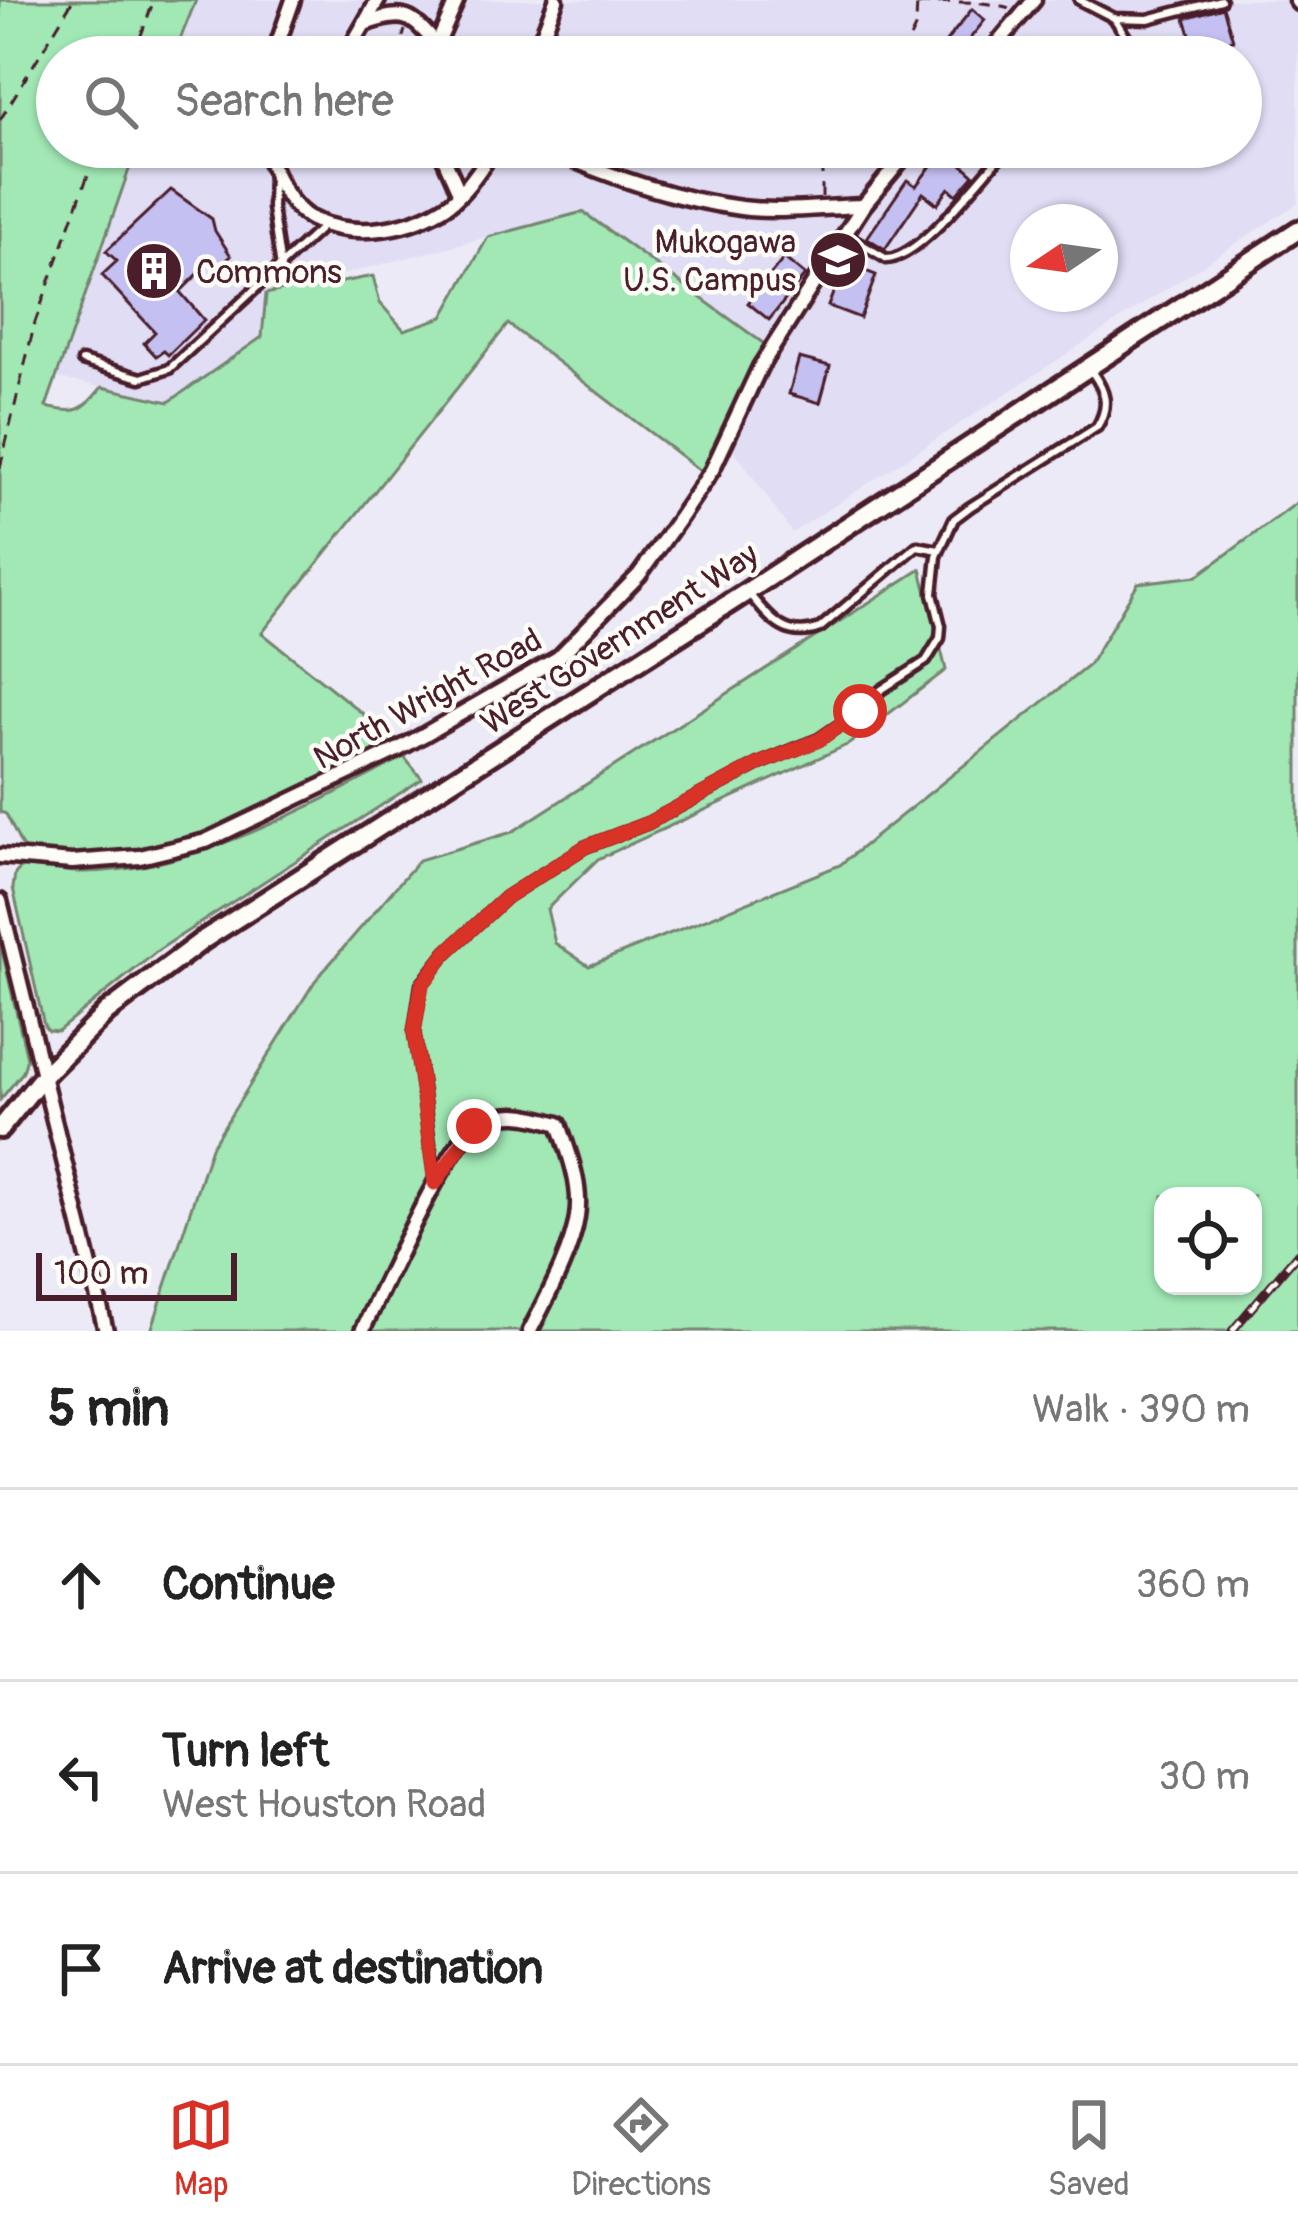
<!DOCTYPE html>
<meta charset="utf-8">
<style>
body{margin:0;font-family:Pangolin,sans-serif;background:#f2f2f2;color:#222}
.controls{position:absolute;right:36px;bottom:36px;display:grid;overflow:hidden;border-radius:24px;box-shadow:0 3px 9px #0004}
.controls button{width:108px;height:108px;display:grid;place-items:center;padding:0;border:0;border-bottom:3px solid #e0e0e0;background:#fff;color:#222;font:60px sans-serif}
.compass{position:absolute;left:1010px;top:204px;width:108px;height:108px;border-radius:50%;background:#fff;box-shadow:0 3px 9px #0004;rotate:257deg}
.scale{position:absolute;left:36px;bottom:30px;width:201px;box-sizing:border-box;padding-left:12px;border:6px solid #4a1f2b;border-top:0;font-size:33px;line-height:42px;white-space:nowrap;color:#4a1f2b;-webkit-text-stroke:9px #fdfcf7;paint-order:stroke}
.stop{position:absolute;width:36px;height:36px;margin:-27px;border:9px solid #d93025;border-radius:50%;background:#fff}
.stop.end{background:#d93025;border-color:#fff;box-shadow:0 3px 12px #0008}
.list{margin:0;padding:0;list-style:none}
h2{display:flex;justify-content:space-between;align-items:center;height:156px;margin:0;padding:0 48px;font-size:51px}
h2 small{font-size:39px;font-weight:400;color:#767676}
.list li{display:grid;grid-template-columns:78px 1fr auto;gap:36px;align-items:center;box-sizing:border-box;height:192px;padding:0 48px;border-top:3px solid #e0e0e0}
.list b{display:block;font-size:45px;white-space:nowrap}
.list p{margin:0;font-size:39px;white-space:nowrap;color:#767676}
.list em{font-size:39px;font-style:normal;color:#767676}
.icon{flex:none;width:66px;height:66px;fill:none;stroke:currentColor;stroke-width:2;stroke-linecap:round;stroke-linejoin:round}
.map{position:relative;flex:none;width:1298px;height:1331px;overflow:hidden}
.search{position:absolute;background:#fff;box-shadow:0 3px 9px #0004;left:36px;right:36px;top:36px;height:132px;display:flex;align-items:center;gap:30px;box-sizing:border-box;padding:0 42px;border-radius:66px;color:#767676;font-size:45px}
.sheet{height:732px;background:#fff}
nav{display:flex;justify-content:space-around;align-items:center;box-sizing:border-box;height:168px;border-top:3px solid #e0e0e0;background:#fff;font-size:33px;color:#767676}
nav a{display:grid;justify-items:center;gap:6px}
nav .on{color:#d93025}
.map>svg:first-child{display:block}
</style>
<div class="map">
<svg width="1298" height="1331" viewBox="0 0 1298 1331">
<rect width="100%" height="100%" fill="#eceaf6"/>
<filter id="ink" filterUnits="userSpaceOnUse"><feTurbulence type="fractalNoise" baseFrequency=".00833" numOctaves="2"/><feDisplacementMap in="SourceGraphic" scale="24" xChannelSelector="R" yChannelSelector="G"/><feConvolveMatrix kernelMatrix="1 2 1 2 8 2 1 2 1" color-interpolation-filters="sRGB"/></filter>
<g filter="url(#ink)">
<path fill="#e0ddf5" fill-rule="evenodd" d="M167,0H1286L1298,16V203L792,533L730,444L777,354L583,212L267,294L262,337L169,402L55,377L121,147H1241V57H148ZM1028,222H1100V294H1028Z"/>
<g fill="#a1e8b5" stroke="#768470" stroke-width="3" fill-rule="evenodd">
<path d="M0,0H196L173,57H57V147H137L46,407C78,414 81,412 102,387L169,402L262,337L266,294L307,284L322,286L373,276L380,303L404,330L443,317L488,237L583,212L767,346L703,473L508,324L262,633L397,741C279,800 162,879 24,851L6,814L0,812Z"/>
<path d="M1298,502V1331H151L211,1147L315,981L419,860L512,832L921,569L946,670L849,744L598,859L547,909L555,943L589,966L840,865L1089,665L1138,583L1197,576ZM1163,1196H1253V1286H1163Z"/>
<path d="M404,757L422,779L160,949L58,1031L48,1030L44,1025L13,888L15,874L23,865C41,864 59,872 77,872C189,874 308,808 404,757Z"/>
<polygon points="0,942 27,1058 23,1072 0,1100"/>
</g>
<g fill="#c5c0f2" stroke="#4a1f2b" stroke-width="3">
<polygon points="1223,7 1233,40 1195,51 1185,18"/>
<polygon points="972,9 985,20 955,57 934,57"/>
<polygon points="945,147 960,147 953,156 974,175 963,188 957,195 949,188 937,204 923,193 885,249 867,238 907,180 916,186"/>
<polygon points="171,190 212,219 215,231 231,256 219,267 211,261 180,292 204,320 168,355 164,351 156,356 144,343 155,332 102,275 117,261 106,251"/>
<polygon points="784,258 805,275 769,320 748,303"/>
<polygon points="845,263 876,275 860,318 828,306"/>
<polygon points="799,358 830,366 820,403 789,394"/>
</g>
<g fill="none" stroke-linecap="round" stroke-linejoin="round">
<defs>
<g id="service">
<polyline points="1079,0 1114,18 1148,19 1221,0"/>
<polyline points="1114,18 1139,57"/>
<polyline points="273,171 272,208 281,268"/>
<path d="M845,234L887,259C923,257 983,173 1009,147"/>
<polyline points="82,361 141,378 169,369 323,226"/>
<path d="M750,595C770,619 787,641 820,628L917,546L939,550"/>
<path d="M435,1179L414,1032L421,985L447,952L506,897L585,847L648,823L759,764L819,739L860,711L881,690L926,661L940,638L941,626L933,594L937,556L954,519L970,507L1097,427C1110,405 1106,392 1092,372"/>
</g>
<g id="minor">
<polyline points="1296,0 1298,3"/>
<path d="M367,23C406,10 411,15 437,45"/>
<polyline points="273,57 293,0"/>
<polyline points="351,57 352,45 378,0"/>
<polyline points="437,57 437,45 457,0"/>
<polyline points="534,57 556,0"/>
<polyline points="986,57 1034,0"/>
<path d="M264,147C274,172 288,210 316,221C358,239 412,229 449,204C468,190 482,165 496,147"/>
<polyline points="439,147 460,194"/>
<path d="M544,147C607,176 672,199 741,208C780,213 824,207 863,206"/>
<polyline points="0,856 72,862 140,857 206,841 399,749 558,658 639,575 679,519 712,470 760,367 863,206 912,147"/>
<polyline points="0,901 106,1331"/>
<path d="M362,1331C380,1294 448,1141 477,1125C506,1109 530,1115 559,1124C569,1153 582,1186 577,1217C572,1252 546,1299 530,1331"/>
</g>
<polyline id="secondary" points="0,1129 44,1075 107,1012 203,940 742,595 1298,230"/>
</defs>
<use href="#service" stroke="#4a1f2b" stroke-width="15"/>
<use href="#minor" stroke="#4a1f2b" stroke-width="21"/>
<use href="#secondary" stroke="#4a1f2b" stroke-width="26"/>
<g stroke="#4a1f2b" stroke-width="3" stroke-dasharray="12 9" stroke-linecap="butt">
<path d="M917,5C949,1 979,0 1010,8"/>
<polyline points="364,50 384,57"/>
<polyline points="133,57 154,0"/>
<polyline points="397,57 405,30"/>
<polyline points="901,57 916,26 917,0"/>
<polyline points="0,120 73,0"/>
<polyline points="822,197 822,168 831,147"/>
<polyline points="0,468 35,322 98,147"/>
</g>
<use href="#service" stroke="#fdfcf7" stroke-width="6"/>
<use href="#minor" stroke="#fdfcf7" stroke-width="12"/>
<use href="#secondary" stroke="#fdfcf7" stroke-width="16"/>
<defs>
<polyline id="rail" points="1232,1331 1298,1253"/>
</defs>
<use href="#rail" stroke="#4a1f2b" stroke-width="9"/>
<use href="#rail" stroke="#fdfcf7" stroke-width="4.5" stroke-dasharray="14" stroke-linecap="butt"/>
</g>
</g>
<g fill="none" stroke-linecap="round" stroke-linejoin="round" filter="url(#ink)">
<polyline stroke="#d93025" stroke-width="15" points="474,1126 435,1183 414,1032 422,985 447,952 506,897 585,847 648,823 759,764 819,740 860,711"/>
</g>
<defs>
<symbol id="university-disc" viewBox="-11 -11 22 22"><circle r="9.5" fill="#4a1f2b" stroke="#fdfcf7"/><path d="M0-5L7-2L0 1L-7-2ZM-4 1L0 2.5L4 1V4Q0 6-4 4Z" fill="#fff"/></symbol>
<symbol id="building-disc" viewBox="-11 -11 22 22"><circle r="9.5" fill="#4a1f2b" stroke="#fdfcf7"/><path d="M-4-6H4V6H1V3H-1V6H-4ZM-2.5-4.3h1.7v1.8h-1.7ZM.8-4.3h1.7v1.8H.8ZM-2.5-1h1.7V.8h-1.7ZM.8-1h1.7V.8H.8Z" fill="#fff"/></symbol>
</defs>
<g fill-rule="evenodd">
<use href="#university-disc" x="805" y="227" width="66" height="66"/>
<use href="#building-disc" x="121" y="238" width="66" height="66"/>
</g>
<g text-anchor="middle" stroke-width="9" stroke-linejoin="round" paint-order="stroke">
<g font-size="33" fill="#4a1f2b" stroke="#fdfcf7" text-anchor="end">
<text x="796" y="253">Mukogawa<tspan x="796" dy="38">U.S. Campus</tspan></text>
<text x="196" y="283" text-anchor="start">Commons</text>
</g>
<g font-size="33" fill="#4a1f2b" stroke="#fdfcf7">
<text transform="translate(619 638) rotate(-33)" y="12">West Government Way</text>
<text transform="translate(427 698) rotate(-29)" y="12">North Wright Road</text>
</g>
</g>
</svg>
<div class="controls">
<button><svg class="icon" aria-label="locate" viewBox="0 0 24 24"><circle cx="12" cy="12" r="6"/><path d="M12 2v4M12 18v4M2 12h4M18 12h4"/></svg></button>
</div>
<svg class="compass" viewBox="-18 -18 36 36"><path d="M0-13l5 13h-10z" fill="#e53935"/><path d="M0 13l5-13h-10z" fill="#767676"/></svg>
<div class="scale">100 m</div>
<div class="stop" style="left:860px;top:711px"></div>
<div class="stop end" style="left:474px;top:1126px"></div>
<div class="search"><svg class="icon" aria-label="search" viewBox="0 0 24 24"><circle cx="10" cy="10" r="6"/><path d="M15 15l6 6"/></svg>Search here</div>
</div>
<section class="sheet">
<h2>5 min<small>Walk · 390 m</small></h2>
<ul class="list">
<li><svg class="icon" aria-label="ahead" viewBox="0 0 24 24"><path d="M12 20V5M6 11l6-6 6 6"/></svg><div><b>Continue</b></div><em>360 m</em></li>
<li><svg class="icon" aria-label="left" viewBox="0 0 24 24"><path d="M17 20v-9H6M10 6l-5 5 5 5"/></svg><div><b>Turn left</b><p>West Houston Road</p></div><em>30 m</em></li>
<li><svg class="icon" aria-label="arrive" viewBox="0 0 24 24"><path d="M6 21V4h12l-3 4 3 4H6"/></svg><div><b>Arrive at destination</b></div></li>
</ul>
</section>
<nav>
<a class="on"><svg class="icon" aria-label="map" viewBox="0 0 24 24"><path d="M3 6l6-2 6 2 6-2v14l-6 2-6-2-6 2zM9 4v14M15 6v14"/></svg>Map</a>
<a><svg class="icon" aria-label="directions" viewBox="0 0 24 24"><path d="M12 3l9 9-9 9-9-9zM9 14v-3h6M13 9l2 2-2 2"/></svg>Directions</a>
<a><svg class="icon" aria-label="saved" viewBox="0 0 24 24"><path d="M7 4h10v16l-5-4-5 4z"/></svg>Saved</a>
</nav>
